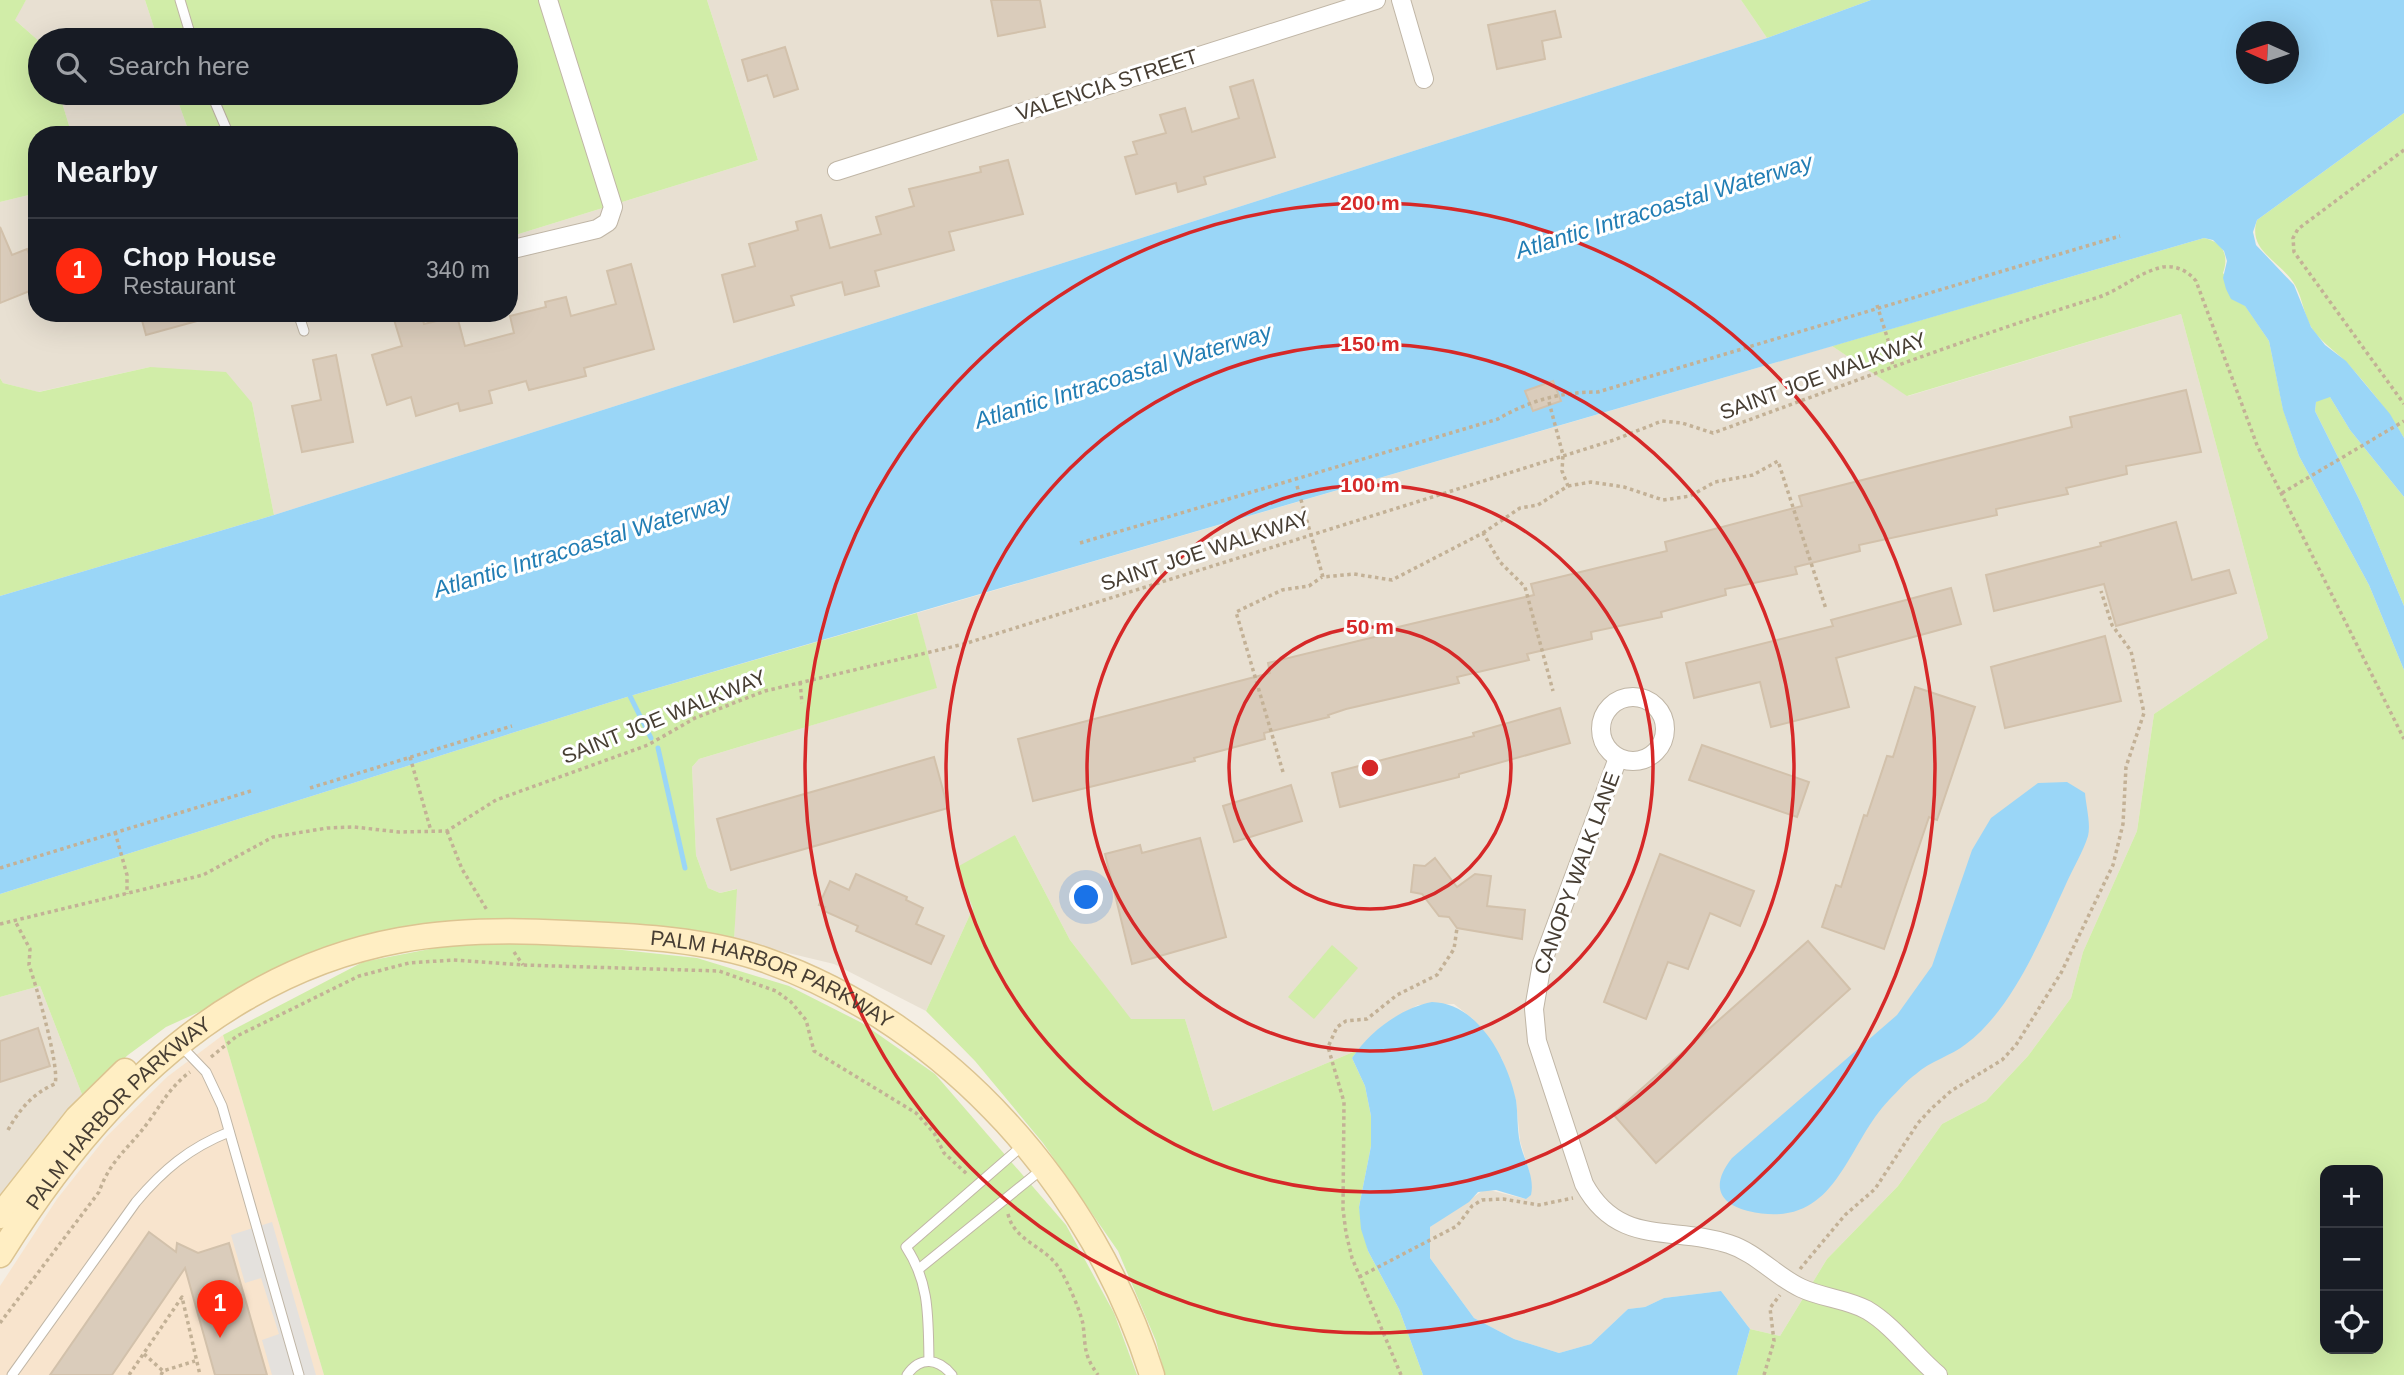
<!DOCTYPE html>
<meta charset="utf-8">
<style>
body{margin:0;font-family:Arial,sans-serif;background:#242831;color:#f1f3f6}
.controls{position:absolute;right:21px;bottom:21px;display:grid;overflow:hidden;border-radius:14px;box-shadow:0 7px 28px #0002}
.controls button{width:63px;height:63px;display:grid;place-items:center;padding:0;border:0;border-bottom:2px solid #363941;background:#171b24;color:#f1f3f6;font:35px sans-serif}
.compass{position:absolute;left:2236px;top:21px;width:63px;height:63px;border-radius:50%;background:#171b24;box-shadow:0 7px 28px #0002;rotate:273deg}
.you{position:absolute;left:1087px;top:898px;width:24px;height:24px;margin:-18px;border:5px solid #fff;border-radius:50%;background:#1a73e8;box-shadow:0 0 0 10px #1a73e833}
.badge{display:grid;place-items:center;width:46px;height:46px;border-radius:50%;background:#ff2910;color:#fff;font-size:23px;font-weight:700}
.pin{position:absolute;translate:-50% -58px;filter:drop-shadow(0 2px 4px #0008)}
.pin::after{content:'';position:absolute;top:37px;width:24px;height:21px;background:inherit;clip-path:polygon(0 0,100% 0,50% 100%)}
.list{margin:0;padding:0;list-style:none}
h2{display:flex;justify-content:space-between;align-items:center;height:91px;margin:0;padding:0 28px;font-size:30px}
h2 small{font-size:23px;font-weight:400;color:#9ea1a6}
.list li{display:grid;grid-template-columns:46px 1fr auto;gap:21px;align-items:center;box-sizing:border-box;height:105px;padding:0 28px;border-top:2px solid #363941}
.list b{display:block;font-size:26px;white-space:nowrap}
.list p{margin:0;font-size:23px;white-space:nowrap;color:#9ea1a6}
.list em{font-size:23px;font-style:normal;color:#9ea1a6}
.icon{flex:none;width:38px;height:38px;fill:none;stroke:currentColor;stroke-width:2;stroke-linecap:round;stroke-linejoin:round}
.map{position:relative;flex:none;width:2404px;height:1375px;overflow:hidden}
.search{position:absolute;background:#171b24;box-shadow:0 7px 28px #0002;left:28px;top:28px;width:490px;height:77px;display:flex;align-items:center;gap:18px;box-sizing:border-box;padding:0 24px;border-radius:38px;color:#9ea1a6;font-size:26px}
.panel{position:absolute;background:#171b24;box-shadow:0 7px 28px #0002;left:28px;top:126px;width:490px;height:196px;border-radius:28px}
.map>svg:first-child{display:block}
</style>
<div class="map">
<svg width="2404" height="1375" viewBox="0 0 2404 1375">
<rect width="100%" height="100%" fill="#f4eee4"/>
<g fill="#e8e0d2">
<polygon points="26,0 145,0 158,40 40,42 14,19"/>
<polygon points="707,0 1741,0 1767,38 274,515 252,403 150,367 38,392 3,383 0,378 0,202 37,193 37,313 509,313 509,237 758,160"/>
<polygon points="59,93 175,93 190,135 72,135"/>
<polygon points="2181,314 2268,638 2154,714 2137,831 2083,952 2071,998 2028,1056 1986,1101 1942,1124 1898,1186 1827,1259 1780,1336 1750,1329 1721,1291 1664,1298 1645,1307 1628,1309 1591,1344 1559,1353 1514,1339 1474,1318 1430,1258 1430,1227 1485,1189 1526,1199 1530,1174 1520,1141 1516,1100 1502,1059 1473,1019 1454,1004 1418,1005 1394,1018 1358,1050 1213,1111 1185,1019 1131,1020 1070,940 1015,835 973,908 926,1011 834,964 734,940 736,889 720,893 708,888 696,855 692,767 699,759 936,688 917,613 1832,346 1908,396"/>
<polygon points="40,986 83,1097 0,1198 0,997"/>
</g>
<polygon fill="#f8e4cd" points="223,1035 324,1375 0,1375 0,1286 57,1199 106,1137 167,1077"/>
<g fill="#d1eda8" fill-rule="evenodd">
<polygon points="0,0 26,0 15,20 40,42 40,93 59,93 72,135 37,135 37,193 0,202"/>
<polygon points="145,0 707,0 758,160 509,237 509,135 190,135 175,93 506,93 506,40 158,40"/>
<polygon points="1741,0 1871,0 1767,38"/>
<path d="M2404,113V438C2388,411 2369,387 2348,364C2337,352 2323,344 2313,330C2304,317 2303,299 2295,285C2280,260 2247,251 2257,220Z"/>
<path d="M2204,238C2224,242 2229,256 2223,273L2269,341L2283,409L2299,456L2369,585L2404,670V1375H1737L1750,1329L1780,1336L1827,1259L1898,1186L1942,1124L1986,1101L2028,1056L2071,998L2083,952L2137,831L2154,714L2268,638L2181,314L1907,396L1832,346ZM2325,1170H2378V1349H2325Z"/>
<polygon points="150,367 226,372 252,403 274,515 0,596 0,378 3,383 39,392"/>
<polygon points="2322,397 2330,397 2350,430 2404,497 2404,606 2360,501 2315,411 2316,402"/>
<polygon points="917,613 937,688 699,759 692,767 696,855 708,888 720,893 737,889 734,940 472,920 410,926 360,939 166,1027 128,1055 83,1097 40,986 0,997 0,894 630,696"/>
<polygon points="1015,835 1070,940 1131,1019 1185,1019 1213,1111 1358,1050 1352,1058 1365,1086 1371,1116 1371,1146 1359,1207 1368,1251 1399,1309 1423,1375 1165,1375 1156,1341 1118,1251 1043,1143 975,1061 926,1011 973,908 957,867"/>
<polygon points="471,941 585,946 697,958 789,986 862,1023 935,1074 1066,1225 1114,1313 1137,1375 324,1375 223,1035 363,962"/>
<polygon points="1332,945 1358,968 1314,1019 1288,997"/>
</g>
<polygon fill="#e4e1dd" points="272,1222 316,1375 272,1375 262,1340 279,1334 261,1278 245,1283 231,1235"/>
<g fill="#9ad6f7" fill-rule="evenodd">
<path d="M1871,0H2404V113L2257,220L2253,232L2256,245L2294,285L2311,327L2325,345L2346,361L2390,414L2404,438V497L2350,430L2330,397L2316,402L2315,411L2360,501L2404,606V670L2369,585L2299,456L2283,410L2269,341L2245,306L2231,299L2226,289L2223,278L2227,261L2224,251L2213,240L2204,238L630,696L0,894V596L274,515L1767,38ZM2246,32H2288V74H2246Z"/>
<path d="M2067,782L2085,793C2086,806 2091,824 2088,836C2083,852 2073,868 2066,884C2042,936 2013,1009 1966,1044C1951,1056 1930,1061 1916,1074C1906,1081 1898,1091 1889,1100C1844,1147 1837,1232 1748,1211C1716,1203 1712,1183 1732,1158L1897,1015L1932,966L1972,850L1991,818L2038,783Z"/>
<path d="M1432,1002C1478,1003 1507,1058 1516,1100C1518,1114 1517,1129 1520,1143C1524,1160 1535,1177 1531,1195L1526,1199L1496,1190L1478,1192L1469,1202L1430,1227V1258L1474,1318L1514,1339L1559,1353L1591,1344L1628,1309L1645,1307L1664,1298L1721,1291L1750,1329L1737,1375H1423L1399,1309L1368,1251L1361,1229L1359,1207L1371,1146V1116L1365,1086L1352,1058C1370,1031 1401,1008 1432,1002Z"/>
</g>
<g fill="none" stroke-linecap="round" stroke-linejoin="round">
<g stroke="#9ad6f7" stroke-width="5">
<polyline points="630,696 651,738"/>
<polyline points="658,748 685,868"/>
</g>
</g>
<g fill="#daccbb" stroke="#d2c1ab" stroke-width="2">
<polygon points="991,0 1040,0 1045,27 998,36"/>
<polygon points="1555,11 1561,37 1542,41 1545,59 1497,69 1488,25"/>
<polygon points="785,47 798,89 774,97 767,75 748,81 742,60"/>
<polygon points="1253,80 1275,157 1204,177 1206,184 1178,192 1176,183 1136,194 1125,157 1137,154 1133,142 1166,133 1160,115 1185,108 1192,132 1239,118 1230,87"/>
<polygon points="1008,160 1023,214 949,232 954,250 875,271 879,286 845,295 842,282 791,296 794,305 734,322 722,275 755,266 749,244 798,230 796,222 821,215 830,248 881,234 876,217 914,206 909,189 981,172 980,167"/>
<polygon points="0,227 12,255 27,249 37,273 37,288 0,303"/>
<polygon points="631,264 654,349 584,368 586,376 529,390 526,381 489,391 492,403 460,411 458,403 416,416 411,397 387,405 372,355 402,346 392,313 421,313 424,324 457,316 465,346 514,333 510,316 546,307 545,302 566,297 571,316 616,304 607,271"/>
<polygon points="140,313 208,313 208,318 146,335"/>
<polygon points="336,355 353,442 302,452 292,406 321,400 313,360"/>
<polygon points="1553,381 1561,401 1533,411 1525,391"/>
<polygon points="2186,390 2201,452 2126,466 2127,474 2066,488 2068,494 1996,509 1997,515 1859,545 1860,551 1795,567 1797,574 1725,589 1726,595 1661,612 1662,617 1591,632 1592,639 1527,654 1529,660 1457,677 1459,683 1346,709 1328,715 1329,717 1264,733 1265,739 1194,758 1195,761 1033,801 1018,739 1270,673 1268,663 1399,631 1398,627 1534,595 1531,584 1667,551 1665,542 1802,506 1799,496 2072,427 2070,417"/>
<polygon points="2176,522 2192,580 2229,570 2236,593 2116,626 2104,584 1994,611 1986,575 2101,546 2100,543"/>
<polygon points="1951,588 1961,624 1836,658 1849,707 1771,727 1760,682 1694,698 1686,663 1833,626 1831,620"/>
<polygon points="2105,636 2121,701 2005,728 1991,667"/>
<polygon points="1915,687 1975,707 1937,820 1929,817 1884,949 1822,927 1836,885 1841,887 1864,815 1867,816 1887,756 1893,757"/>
<polygon points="1560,708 1570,743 1459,774 1459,777 1340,807 1332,773 1474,736 1473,733"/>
<polygon points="1702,745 1809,782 1797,817 1689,780"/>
<polygon points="934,757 948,808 731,870 717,819"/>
<polygon points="1291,785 1302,821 1234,842 1223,806"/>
<polygon points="1200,838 1226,937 1132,964 1105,854 1140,845 1142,853"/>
<polygon points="1660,854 1754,891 1740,926 1710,913 1688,969 1668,962 1646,1019 1604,1002"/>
<polygon points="1435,858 1457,887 1475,874 1491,876 1487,906 1525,910 1522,939 1457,928 1449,917 1439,916 1422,894 1411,892 1414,865 1425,866"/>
<polygon points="856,874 907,897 906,900 923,908 916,924 944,936 931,964 856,931 858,926 824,911 825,907 819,905 830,881 849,890"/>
<polygon points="1808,941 1850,989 1656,1163 1613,1114"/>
<polygon points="38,1028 50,1066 0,1082 0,1041"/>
<polygon points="149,1232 176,1252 177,1243 198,1253 229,1243 267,1375 215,1375 185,1268 112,1375 50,1375"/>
</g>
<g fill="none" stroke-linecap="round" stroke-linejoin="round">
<defs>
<g id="lane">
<polyline points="180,0 192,40"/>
<polyline points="211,93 229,135"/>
<polyline points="298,313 304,331"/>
<polyline points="180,1045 206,1072 222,1106 299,1375"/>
<polyline points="920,1268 1041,1170"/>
<path d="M929,1360C928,1318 930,1283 906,1247L1022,1146"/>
<path d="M12,1375L136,1202C163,1170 189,1148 229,1132"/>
<path d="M907,1375C920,1356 938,1358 952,1375"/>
</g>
<g id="street">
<polyline points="1401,0 1424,79"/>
<polyline points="837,171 1376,0"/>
<polyline points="509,250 597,229 608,222 613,207 548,0"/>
<circle cx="1633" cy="729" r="32"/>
<path d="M1618,758L1542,963L1534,1009L1537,1041L1584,1184C1619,1248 1673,1225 1729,1244C1757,1253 1775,1276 1801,1288C1822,1298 1847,1299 1867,1310C1894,1326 1914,1355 1938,1375"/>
</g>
<g id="secondary">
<polyline points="0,1216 77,1118 125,1071"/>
<path id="s1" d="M0,1255C62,1155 141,1059 244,999C349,937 448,926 566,933C631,936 703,938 765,960C950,1025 1094,1190 1152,1375"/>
</g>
</defs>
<use href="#lane" stroke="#c0b6a6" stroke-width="11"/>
<use href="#street" stroke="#c0b6a6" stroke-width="20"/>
<use href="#secondary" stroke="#dcc491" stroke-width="27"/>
<g stroke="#c3b196" stroke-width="3.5" stroke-dasharray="3.5 3.5" stroke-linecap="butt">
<polyline points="2404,150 2298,229 2293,238 2294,252 2404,404"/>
<polyline points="1888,340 1893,367"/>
<polyline points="1297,486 1323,577 1354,574 1392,580 1483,533 1500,562 1525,587 1553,691"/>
<polyline points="1568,486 1591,482 1624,487 1663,500 1690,496 1715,482 1753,475 1778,461 1826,609"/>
<polyline points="2282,493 2404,421"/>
<polyline points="1483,533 1520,508 1538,505 1568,486 1562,471 1563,455 1549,402"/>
<path d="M1080,543L1498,419C1530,400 1562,392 1598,392L2120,236"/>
<polyline points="800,682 802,703"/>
<polyline points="410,757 431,831"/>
<polyline points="1283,772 1236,612 1282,590 1309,586 1322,577"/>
<polyline points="310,788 512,726"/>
<polyline points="447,831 462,869 487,910"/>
<polyline points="115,832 127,875 127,894"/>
<polyline points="0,868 254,790"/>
<path d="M0,924L203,875L273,837L327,828L354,827L399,832L447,831L496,800L648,745L695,718L765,691L964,644L1614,440L1662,421L1682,423L1713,433C1840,387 1966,338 2096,298C2120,291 2138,272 2163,267C2176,265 2188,271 2196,281L2257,445L2404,739"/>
<polyline points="514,952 523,965"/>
<polyline points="211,1057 237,1036 359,976 409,963 453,960 523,965 719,971 776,991 791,1002 806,1020 814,1051 916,1113 934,1133 944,1153 968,1175"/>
<path d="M8,1130C19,1110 33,1093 55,1084C60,1067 36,985 29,965L30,949L15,921"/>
<path d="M1008,1214C1014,1241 1045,1246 1059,1268C1067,1280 1080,1310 1083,1324C1086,1348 1083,1354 1098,1375"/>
<polyline points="1800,1269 1845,1215 1875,1189 1918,1123 1931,1109 1951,1091 2002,1060 2016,1045 2061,973 2113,865 2123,824 2126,767 2144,713 2131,651 2112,625 2101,591"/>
<polyline points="1359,1277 1457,1226 1472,1206 1482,1200 1503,1199 1539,1205 1573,1198"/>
<path d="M0,1323L99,1192C111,1158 129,1149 149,1121C162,1103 171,1086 190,1072"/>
<polyline points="144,1354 163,1371"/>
<polyline points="129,1375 182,1297 200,1375"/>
<polyline points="161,1375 163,1371 195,1361"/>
<polyline points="1401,1375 1352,1258 1346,1233 1343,1209 1344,1102 1328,1047 1337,1027 1346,1021 1367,1019 1397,995 1437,975 1454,949 1457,928"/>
<polyline points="1764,1375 1774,1341 1770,1308 1780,1295"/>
</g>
<use href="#lane" stroke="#fff" stroke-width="9"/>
<use href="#street" stroke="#fff" stroke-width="18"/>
<use href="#secondary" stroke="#ffeec3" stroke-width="24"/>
<polyline stroke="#c3b196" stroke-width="3.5" stroke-dasharray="3.5 3.5" stroke-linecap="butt" points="1877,305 1888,340"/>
</g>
<g fill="none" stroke="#d62828" stroke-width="3.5">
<circle cx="1370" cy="768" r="141"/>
<circle cx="1370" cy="768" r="283"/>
<circle cx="1370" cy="768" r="424"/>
<circle cx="1370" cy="768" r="565"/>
</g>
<g text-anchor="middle" stroke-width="6" stroke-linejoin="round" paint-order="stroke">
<g font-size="21" fill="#473e33" stroke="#fff">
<text transform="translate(1107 85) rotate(-18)" y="7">VALENCIA STREET</text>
<text transform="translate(1823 376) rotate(-20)" y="7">SAINT JOE WALKWAY</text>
<text transform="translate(1205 551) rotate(-18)" y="7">SAINT JOE WALKWAY</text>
<text transform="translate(664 717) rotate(-22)" y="7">SAINT JOE WALKWAY</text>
<text transform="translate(1577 873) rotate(-70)" y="7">CANOPY WALK LANE</text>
<text dy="7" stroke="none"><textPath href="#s1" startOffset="905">PALM HARBOR PARKWAY</textPath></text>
<text dy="7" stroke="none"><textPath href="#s1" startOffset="186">PALM HARBOR PARKWAY</textPath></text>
</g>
<g font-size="23" font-style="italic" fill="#217db4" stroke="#fff">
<text transform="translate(1664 206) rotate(-17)" y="8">Atlantic Intracoastal Waterway</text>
<text transform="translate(1123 376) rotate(-17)" y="8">Atlantic Intracoastal Waterway</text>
<text transform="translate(582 545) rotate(-17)" y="8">Atlantic Intracoastal Waterway</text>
</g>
</g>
<circle cx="1370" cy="768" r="10" fill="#d62828" stroke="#fff" stroke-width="3.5"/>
<g font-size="21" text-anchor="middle" font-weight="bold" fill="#d62828" stroke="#fff" stroke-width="6" stroke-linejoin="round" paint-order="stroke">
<text x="1370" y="210">200 m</text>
<text x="1370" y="351">150 m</text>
<text x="1370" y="492">100 m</text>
<text x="1370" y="634">50 m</text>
</g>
</svg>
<div class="controls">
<button>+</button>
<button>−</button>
<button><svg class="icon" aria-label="locate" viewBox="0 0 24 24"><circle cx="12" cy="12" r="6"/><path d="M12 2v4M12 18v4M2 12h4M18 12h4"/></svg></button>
</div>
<svg class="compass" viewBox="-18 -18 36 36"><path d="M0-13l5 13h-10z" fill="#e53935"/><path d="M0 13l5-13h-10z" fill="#9ea1a6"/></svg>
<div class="you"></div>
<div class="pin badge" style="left:220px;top:1338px">1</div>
<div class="search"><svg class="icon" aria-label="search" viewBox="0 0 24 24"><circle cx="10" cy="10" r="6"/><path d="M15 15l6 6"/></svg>Search here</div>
<section class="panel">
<h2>Nearby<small></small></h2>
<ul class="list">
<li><span class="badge">1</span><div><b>Chop House</b><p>Restaurant</p></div><em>340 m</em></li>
</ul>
</section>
</div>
